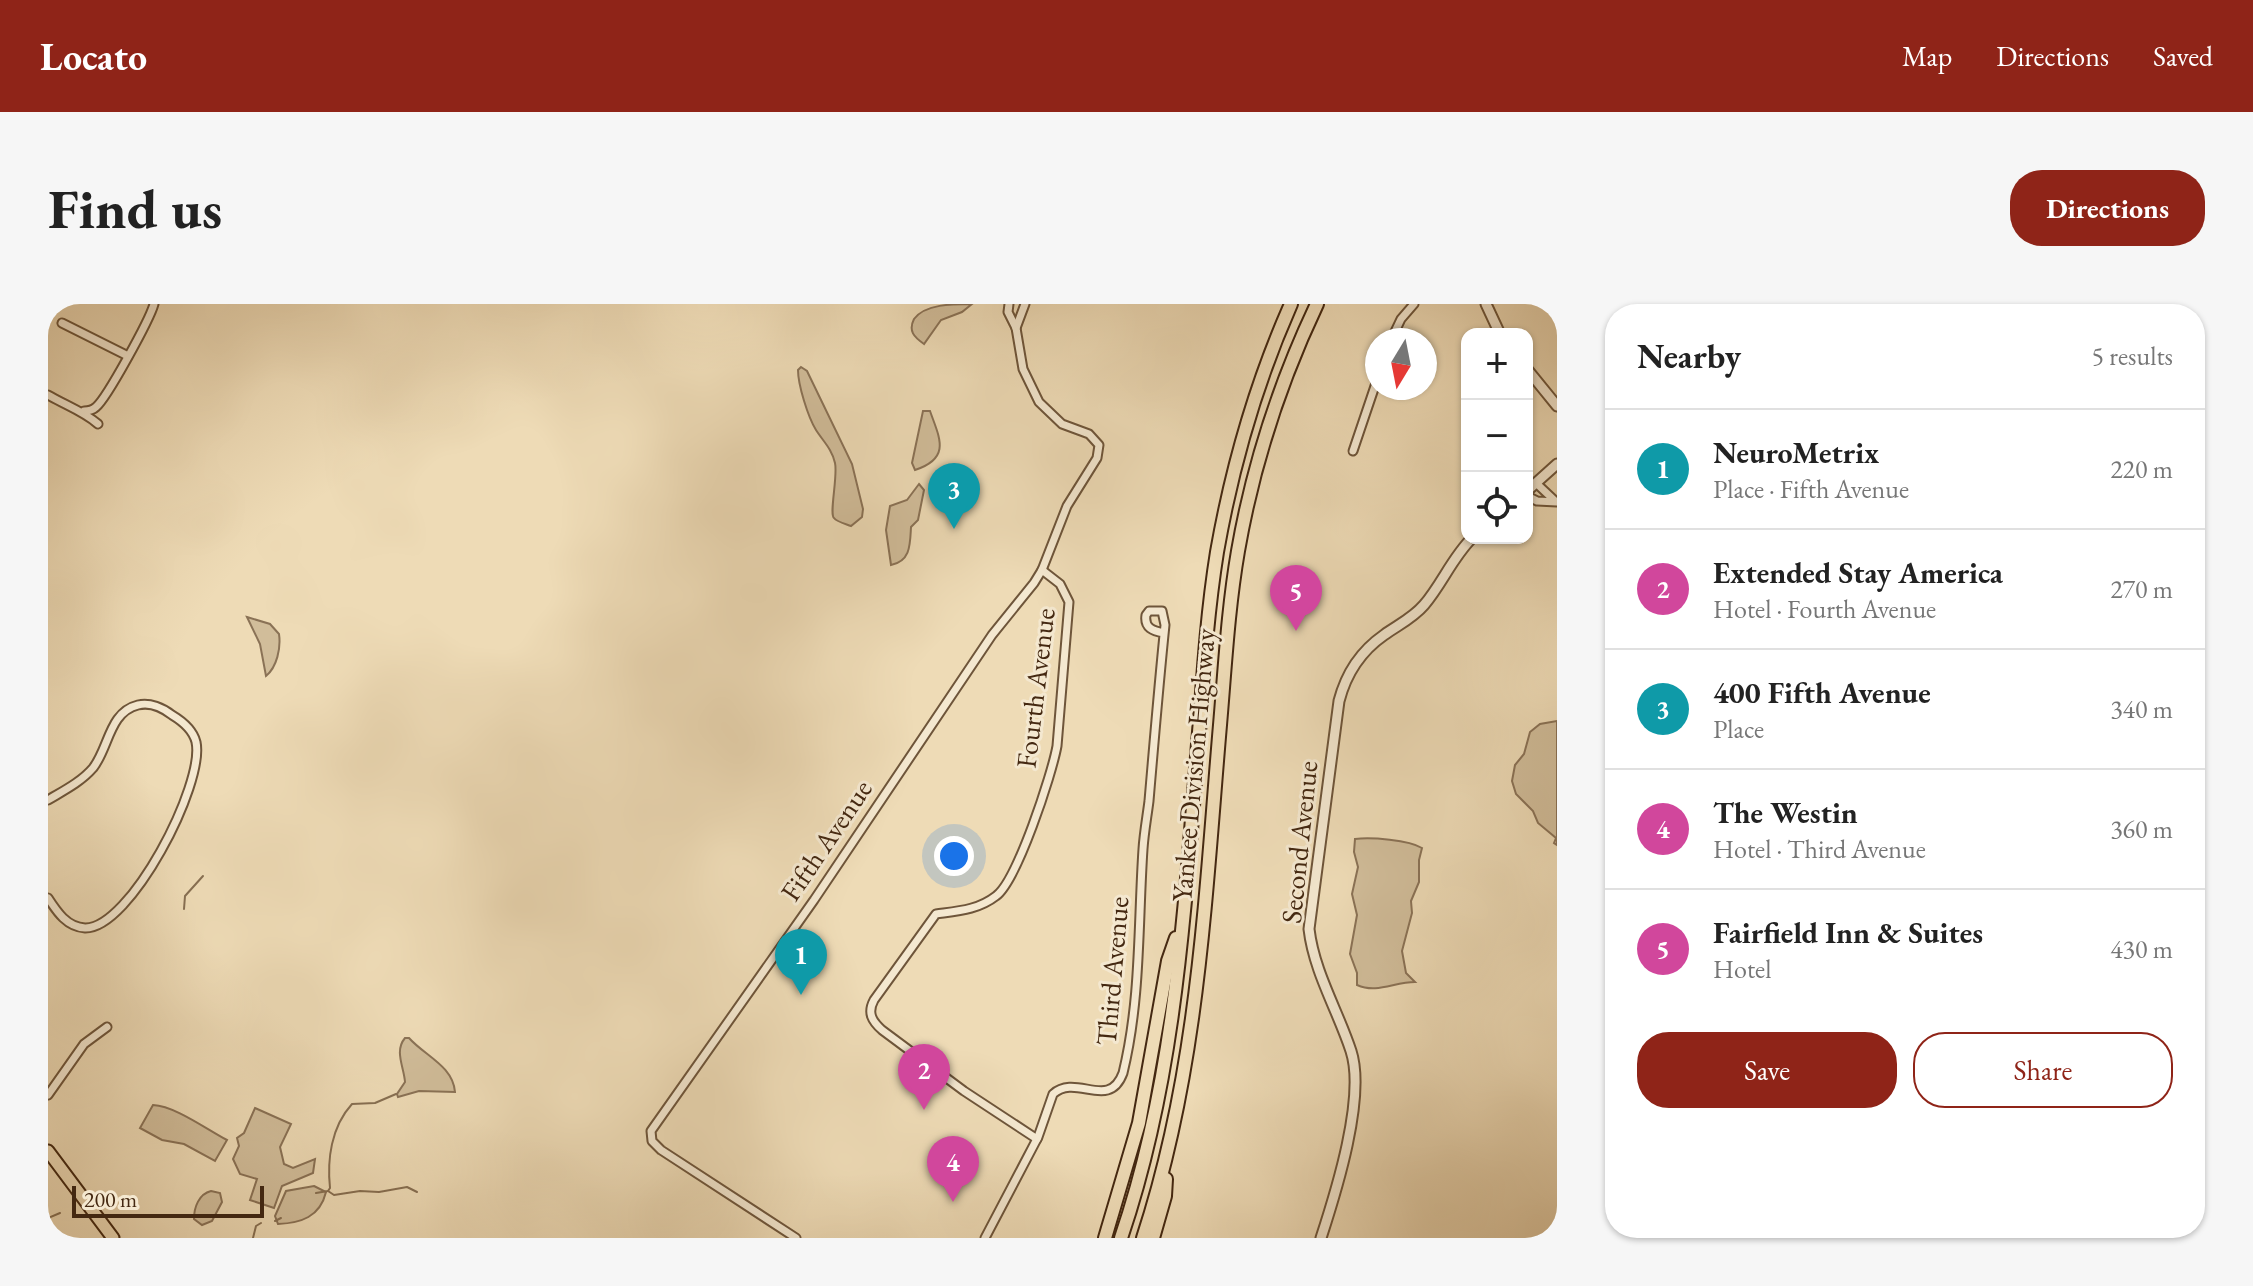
<!DOCTYPE html>
<meta charset="utf-8">
<style>
body{margin:0;font-family:"EB Garamond",serif;background:#f6f6f6;color:#222}
.controls{position:absolute;right:24px;top:24px;display:grid;overflow:hidden;border-radius:16px;box-shadow:0 2px 6px #0004}
.controls button{width:72px;height:72px;display:grid;place-items:center;padding:0;border:0;border-bottom:2px solid #e0e0e0;background:#fff;color:#222;font:40px sans-serif}
.compass{position:absolute;left:1317px;top:24px;width:72px;height:72px;border-radius:50%;background:#fff;box-shadow:0 2px 6px #0004;rotate:190deg}
.scale{position:absolute;left:24px;bottom:20px;width:192px;box-sizing:border-box;padding-left:8px;border:4px solid #442811;border-top:0;font-size:22px;line-height:28px;white-space:nowrap;color:#442811;-webkit-text-stroke:6px #f4e8d0;paint-order:stroke}
.you{position:absolute;left:906px;top:552px;width:28px;height:28px;margin:-20px;border:6px solid #fff;border-radius:50%;background:#1a73e8;box-shadow:0 0 0 12px #1a73e833}
.badge{display:grid;place-items:center;width:52px;height:52px;border-radius:50%;background:#8f2418;color:#fff;font-size:26px;font-weight:700}
.pin{position:absolute;translate:-50% -66px;filter:drop-shadow(0 2px 4px #0008)}
.pin::after{content:'';position:absolute;top:42px;width:28px;height:24px;background:inherit;clip-path:polygon(0 0,100% 0,50% 100%)}
.list{margin:0;padding:0;list-style:none}
h2{display:flex;justify-content:space-between;align-items:center;height:104px;margin:0;padding:0 32px;font-size:34px}
h2 small{font-size:26px;font-weight:400;color:#767676}
.list li{display:grid;grid-template-columns:52px 1fr auto;gap:24px;align-items:center;box-sizing:border-box;height:120px;padding:0 32px;border-top:2px solid #e0e0e0}
.list b{display:block;font-size:30px;white-space:nowrap}
.list p{margin:0;font-size:26px;white-space:nowrap;color:#767676}
.list em{font-size:26px;font-style:normal;color:#767676}
.actions{display:flex;gap:16px;padding:24px 32px}
.actions a{flex:1;padding:18px 0;border:2px solid #8f2418;border-radius:32px;text-align:center;font-size:28px;color:#8f2418}
.actions .main{background:#8f2418;color:#fff}
.icon{flex:none;width:44px;height:44px;fill:none;stroke:currentColor;stroke-width:2;stroke-linecap:round;stroke-linejoin:round}
.map{position:relative;flex:none;width:1509px;height:934px;overflow:hidden;border-radius:32px}
header{display:flex;align-items:center;gap:48px;box-sizing:border-box;height:112px;padding:0 40px;background:#8f2418;color:#fff}
header strong{font-size:38px}
nav{display:flex;gap:44px;margin-inline-start:auto;font-size:28px}
.intro{display:flex;align-items:center;justify-content:space-between;box-sizing:border-box;height:192px;padding:0 48px}
h1{margin:0;font-size:56px}
.button{padding:20px 36px;border-radius:32px;background:#8f2418;color:#fff;font-size:28px;font-weight:700}
main{display:flex;gap:48px;padding:0 48px}
aside{flex:1;background:#fff;border-radius:32px;box-shadow:0 2px 6px #0004}
.map>svg:first-child{display:block}
</style>
<header>
<strong>Locato</strong>
<nav><a>Map</a><a>Directions</a><a>Saved</a></nav>
</header>
<div class="intro"><h1>Find us</h1><a class="button">Directions</a></div>
<main>
<div class="map">
<svg width="1509" height="934" viewBox="0 0 1509 934">
<rect width="100%" height="100%" fill="#eedbb6"/>
<filter id="stains"><feTurbulence type="fractalNoise" baseFrequency=".0025" numOctaves="4"/><feColorMatrix values="0 0 0 0 .2 0 0 0 0 .09 0 0 0 0 .02 0 0 0 .5 -.17"/></filter>
<radialGradient id="worn" r=".72"><stop offset=".6" stop-color="#630" stop-opacity="0"/><stop offset="1" stop-color="#630" stop-opacity=".3"/></radialGradient>
<g fill="#d1bd9a" stroke="#8a7256" stroke-width="2">
<path d="M924,0L914,8L893,16L876,40C866,33 860,27 866,15C877,0 904,0 924,0Z"/>
<path d="M753,63L759,67L804,160L815,205L814,213L803,222C798,220 789,218 786,214C781,210 790,172 787,159C784,145 775,137 768,126C760,113 750,81 750,66Z"/>
<path d="M875,107H882C891,133 904,154 867,166L864,159Z"/>
<path d="M871,180L876,186L870,216L863,223C862,240 863,257 843,261L838,226L842,202L859,196Z"/>
<path d="M199,313L222,320L231,330C233,344 229,363 218,372L212,340Z"/>
<polygon points="1509,417 1509,541 1506,539 1508,534 1490,519 1485,507 1468,490 1464,477 1467,461 1476,450 1482,428 1492,420"/>
<path d="M1307,535C1323,533 1361,536 1374,544L1371,556V578L1363,597L1364,609L1354,647L1358,669L1367,678C1346,678 1329,690 1309,681V669L1302,650L1309,611L1304,590L1310,563L1306,548Z"/>
<path d="M357,734H361C377,752 405,762 407,788L371,787L350,793L349,790L357,778C356,763 346,747 357,734Z"/>
<path d="M105,801C127,802 158,825 179,836L167,857L136,840L114,836L92,824Z"/>
<polygon points="207,804 243,820 232,843 236,860 245,864 267,855 265,869 234,882 226,904 202,896 209,875 192,870 185,855 191,842 189,834 196,829"/>
<path d="M266,882L278,888C272,913 253,919 230,920L227,912L238,887Z"/>
<path d="M163,887L172,889L174,898L164,917L154,921L146,915C146,903 151,890 163,887Z"/>
</g>
<g fill="none" stroke-linecap="round" stroke-linejoin="round">
<g stroke="#876f52" stroke-width="2">
<polyline points="136,605 137,592 155,572"/>
<polyline points="280,887 286,891 312,887 331,888 359,883 369,888"/>
<path d="M268,889L280,887L282,884C279,856 283,823 304,800L327,799L348,790"/>
<polyline points="0,914 12,909"/>
<polyline points="227,917 233,914"/>
<polyline points="205,934 208,922 213,919"/>
</g>
<defs>
<g id="minor">
<polyline points="14,19 80,52"/>
<polyline points="968,24 977,0"/>
<polyline points="1343,36 1353,15 1366,0"/>
<path d="M0,91C17,101 35,107 50,120"/>
<path d="M36,107C41,107 45,106 48,103C59,94 102,15 106,0"/>
<polyline points="1305,147 1329,76"/>
<polyline points="1488,179 1507,197"/>
<polyline points="1479,192 1489,197 1509,198"/>
<path d="M0,496C15,487 33,478 45,464C61,444 61,408 90,401C102,398 115,404 124,411C134,417 145,426 148,438C157,480 82,625 37,624C19,623 9,608 0,594"/>
<polyline points="0,791 36,740 59,723"/>
<path d="M989,835L916,787L834,726C824,717 819,709 826,696L888,610C910,607 930,606 948,592C969,577 1004,470 1009,442L1021,298L1012,280L994,266"/>
<polyline points="748,934 613,846 604,837 603,827 766,596 944,331 986,279 994,266 1019,202 1049,154 1051,141 1041,130 1014,120 991,98 975,65 968,24 960,8 961,0"/>
<path d="M937,934L990,833L1005,790C1028,769 1061,807 1075,769C1093,695 1090,620 1095,545C1096,529 1099,513 1101,497C1106,438 1111,379 1117,321L1114,307H1101L1098,311C1096,324 1105,327 1116,329"/>
</g>
<g id="tertiary">
<polyline points="1438,0 1452,30"/>
<polyline points="1479,65 1509,102"/>
<polyline points="1479,187 1509,160"/>
<path d="M1273,934C1288,888 1318,793 1303,747C1290,707 1266,668 1261,625L1291,397C1298,370 1313,347 1336,331C1350,321 1365,314 1376,301C1394,280 1404,254 1424,234"/>
</g>
<polyline id="primary" points="0,847 65,934"/>
<g id="motorway">
<polyline points="1057,934 1091,819 1120,657 1128,634"/>
<path d="M1073,934C1130,767 1137,591 1152,416C1156,360 1160,304 1169,248C1184,163 1208,79 1243,0"/>
<path d="M1095,934C1150,766 1157,596 1172,421C1177,363 1180,305 1190,247C1205,161 1232,78 1269,0"/>
<polyline points="1105,934 1117,892 1118,875"/>
</g>
</defs>
<use href="#minor" stroke="#6e553a" stroke-width="11"/>
<use href="#tertiary" stroke="#6e553a" stroke-width="13"/>
<use href="#primary" stroke="#442811" stroke-width="15"/>
<use href="#motorway" stroke="#442811" stroke-width="16"/>
<use href="#minor" stroke="#f4e8d0" stroke-width="7"/>
<use href="#tertiary" stroke="#f4e8d0" stroke-width="9"/>
<use href="#primary" stroke="#eedbb6" stroke-width="11"/>
<use href="#motorway" stroke="#eedbb6" stroke-width="12"/>
</g>
<g text-anchor="middle" stroke-width="6" stroke-linejoin="round" paint-order="stroke">
<g font-size="28" fill="#442811" stroke="#f4e8d0">
<text transform="translate(987 384) rotate(-83)" y="10">Fourth Avenue</text>
<text transform="translate(1145 461) rotate(-85)" y="10">Yankee Division Highway</text>
<text transform="translate(778 536) rotate(-56)" y="10">Fifth Avenue</text>
<text transform="translate(1251 538) rotate(-84)" y="10">Second Avenue</text>
<text transform="translate(1064 667) rotate(-85)" y="10">Third Avenue</text>
</g>
</g>
<rect width="100%" height="100%" filter="url(#stains)"/>
<rect width="100%" height="100%" fill="url(#worn)"/>
</svg>
<div class="controls">
<button>+</button>
<button>−</button>
<button><svg class="icon" aria-label="locate" viewBox="0 0 24 24"><circle cx="12" cy="12" r="6"/><path d="M12 2v4M12 18v4M2 12h4M18 12h4"/></svg></button>
</div>
<svg class="compass" viewBox="-18 -18 36 36"><path d="M0-13l5 13h-10z" fill="#e53935"/><path d="M0 13l5-13h-10z" fill="#767676"/></svg>
<div class="scale">200 m</div>
<div class="you"></div>
<div class="pin badge" style="left:753px;top:691px;background:#0f9aa8">1</div>
<div class="pin badge" style="left:876px;top:806px;background:#d1479c">2</div>
<div class="pin badge" style="left:906px;top:225px;background:#0f9aa8">3</div>
<div class="pin badge" style="left:905px;top:898px;background:#d1479c">4</div>
<div class="pin badge" style="left:1248px;top:327px;background:#d1479c">5</div>
</div>
<aside>
<h2>Nearby<small>5 results</small></h2>
<ul class="list">
<li><span class="badge" style="background:#0f9aa8">1</span><div><b>NeuroMetrix</b><p>Place · Fifth Avenue</p></div><em>220 m</em></li>
<li><span class="badge" style="background:#d1479c">2</span><div><b>Extended Stay America</b><p>Hotel · Fourth Avenue</p></div><em>270 m</em></li>
<li><span class="badge" style="background:#0f9aa8">3</span><div><b>400 Fifth Avenue</b><p>Place</p></div><em>340 m</em></li>
<li><span class="badge" style="background:#d1479c">4</span><div><b>The Westin</b><p>Hotel · Third Avenue</p></div><em>360 m</em></li>
<li><span class="badge" style="background:#d1479c">5</span><div><b>Fairfield Inn &amp; Suites</b><p>Hotel</p></div><em>430 m</em></li>
</ul>
<div class="actions"><a class="main">Save</a><a>Share</a></div>
</aside>
</main>
